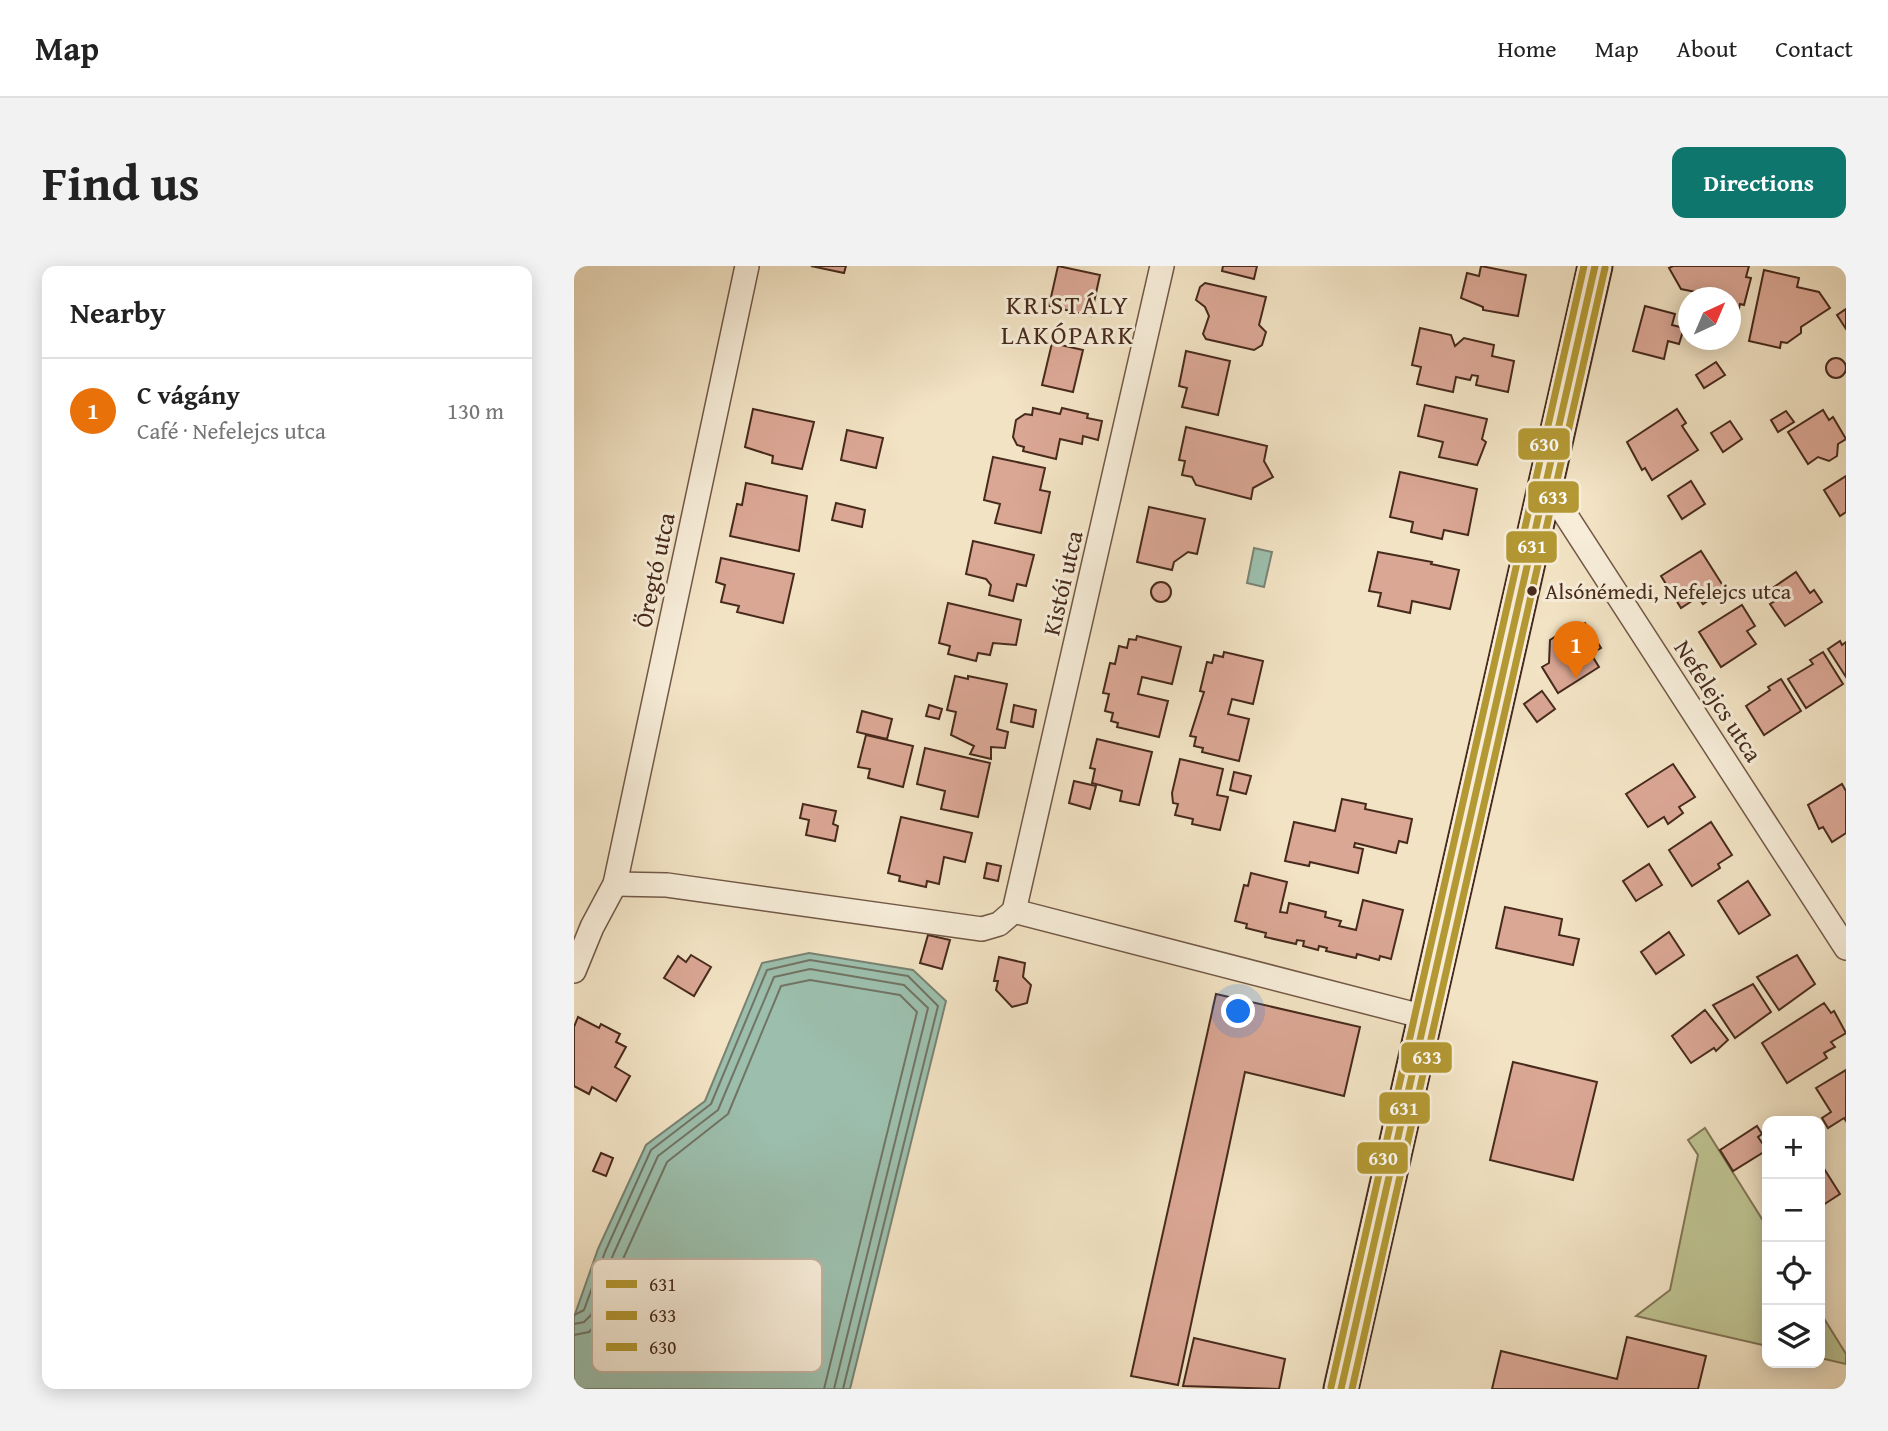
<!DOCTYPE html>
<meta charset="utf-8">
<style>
body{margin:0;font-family:"Gentium Book Plus",serif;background:#f2f2f2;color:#222}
.controls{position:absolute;right:21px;bottom:21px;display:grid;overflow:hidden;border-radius:14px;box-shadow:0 4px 18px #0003}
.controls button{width:63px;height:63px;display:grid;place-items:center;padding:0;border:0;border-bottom:2px solid #e0e0e0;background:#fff;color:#222;font:35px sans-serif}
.compass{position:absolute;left:1104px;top:21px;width:63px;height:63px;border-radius:50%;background:#fff;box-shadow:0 4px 18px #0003;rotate:44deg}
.you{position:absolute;left:665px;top:746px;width:24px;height:24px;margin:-18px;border:5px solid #fff;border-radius:50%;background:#1a73e8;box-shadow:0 0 0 10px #1a73e833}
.badge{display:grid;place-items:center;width:46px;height:46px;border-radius:50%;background:#0f766e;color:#fff;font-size:23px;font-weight:700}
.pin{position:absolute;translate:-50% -58px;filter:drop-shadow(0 2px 4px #0008)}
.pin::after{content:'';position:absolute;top:37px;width:24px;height:21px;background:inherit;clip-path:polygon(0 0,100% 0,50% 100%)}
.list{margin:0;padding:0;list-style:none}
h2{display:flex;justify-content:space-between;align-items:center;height:91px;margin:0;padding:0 28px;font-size:30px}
h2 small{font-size:23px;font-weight:400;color:#767676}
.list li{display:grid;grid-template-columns:46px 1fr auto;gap:21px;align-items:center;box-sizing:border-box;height:105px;padding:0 28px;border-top:2px solid #e0e0e0}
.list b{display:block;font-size:26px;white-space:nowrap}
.list p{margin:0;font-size:23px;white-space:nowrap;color:#767676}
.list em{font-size:23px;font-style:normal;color:#767676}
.icon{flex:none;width:38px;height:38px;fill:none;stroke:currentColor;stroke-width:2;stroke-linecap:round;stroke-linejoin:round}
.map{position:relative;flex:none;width:1272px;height:1123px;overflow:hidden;border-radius:14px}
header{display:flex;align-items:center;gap:42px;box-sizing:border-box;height:98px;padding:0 35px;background:#fff;border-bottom:2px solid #e0e0e0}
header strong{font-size:33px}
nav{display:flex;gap:38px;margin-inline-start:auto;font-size:24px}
.intro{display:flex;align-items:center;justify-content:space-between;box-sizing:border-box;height:168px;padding:0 42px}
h1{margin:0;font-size:49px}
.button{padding:18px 32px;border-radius:14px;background:#0f766e;color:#fff;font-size:24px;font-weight:700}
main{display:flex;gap:42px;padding:0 42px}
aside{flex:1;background:#fff;border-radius:14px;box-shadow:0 4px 18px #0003}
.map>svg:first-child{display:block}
</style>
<header>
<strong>Map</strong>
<nav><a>Home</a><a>Map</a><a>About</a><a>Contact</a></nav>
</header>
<div class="intro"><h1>Find us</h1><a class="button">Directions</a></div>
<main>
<aside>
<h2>Nearby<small></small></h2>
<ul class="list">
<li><span class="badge" style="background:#e8710a">1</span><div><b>C vágány</b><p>Café · Nefelejcs utca</p></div><em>130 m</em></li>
</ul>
</aside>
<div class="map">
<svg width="1272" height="1123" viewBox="0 0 1272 1123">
<rect width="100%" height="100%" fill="#f2e3c4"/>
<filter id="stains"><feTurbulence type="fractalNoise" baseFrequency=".00286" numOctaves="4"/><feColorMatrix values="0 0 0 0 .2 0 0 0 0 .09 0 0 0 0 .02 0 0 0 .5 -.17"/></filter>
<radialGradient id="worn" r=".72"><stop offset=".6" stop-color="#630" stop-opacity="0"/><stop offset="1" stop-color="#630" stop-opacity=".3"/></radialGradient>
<g fill="#bec391" stroke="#827656" stroke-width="2">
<polygon points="1131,862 1193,961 1193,1080 1062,1050 1096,1024 1124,889 1114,874"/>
<polygon points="1246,1046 1272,1088 1272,1098 1246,1092"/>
</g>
<g fill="#9cbfad" stroke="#7a8373" stroke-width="2">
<polygon points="680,282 698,286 690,321 673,317"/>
<polygon points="235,687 339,704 372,735 276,1123 0,1123 0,1051 24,983 72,879 131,835 188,697"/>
</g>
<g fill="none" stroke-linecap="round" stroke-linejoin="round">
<g stroke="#727464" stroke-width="2">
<polyline points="0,1049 10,1044 31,986 77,884 137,838 193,704 236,694 334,710 364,740 269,1123"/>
<polyline points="0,1058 10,1056 17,1049 39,989 84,890 144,844 200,711 236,703 330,719 354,742 260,1123"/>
<polyline points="0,1069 15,1066 26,1054 49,993 93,896 154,848 207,720 236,714 326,729 343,746 250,1123"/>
</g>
</g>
<g fill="#dba795" stroke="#472a1c" stroke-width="2">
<polygon points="237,0 272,0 270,7"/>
<polygon points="484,0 526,9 517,50 475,40"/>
<polygon points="649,0 683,0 680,13 648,5"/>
<polygon points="907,0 952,9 944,50 909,44 909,41 887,32 893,7 905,10"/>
<polygon points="1099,0 1175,0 1172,11 1177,12 1170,39 1166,38 1163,50 1156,48 1156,32 1121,32 1122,26 1107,23 1095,2"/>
<polygon points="1190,4 1225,12 1223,21 1245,26 1256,42 1227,61 1227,67 1213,77 1207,76 1206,82 1175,75"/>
<polygon points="631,17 692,31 685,59 692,66 688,79 680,84 632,73 629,68 635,50 631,41 622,34 626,21"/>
<polygon points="1071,40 1101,48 1098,59 1110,62 1105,78 1094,75 1090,93 1059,85"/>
<polygon points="1272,43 1272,63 1263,49"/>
<polygon points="846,62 877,69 881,80 890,72 920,79 918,90 940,95 934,126 902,119 904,110 898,109 896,114 882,111 879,126 843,118 847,101 838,99"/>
<polygon points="478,77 509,84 499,126 468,119"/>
<polygon points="612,85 656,95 644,149 608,141 613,122 605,120"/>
<circle cx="1262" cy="102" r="10"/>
<polygon points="1142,96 1151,109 1130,122 1122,109"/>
<polygon points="851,139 913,153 908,173 912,176 903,199 865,191 869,176 844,170"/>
<polygon points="459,142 486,148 488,142 514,148 513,152 528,155 524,174 509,170 508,178 486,173 482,193 449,185 450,181 443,179 439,171 442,154 451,148 458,149"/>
<polygon points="179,143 240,156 228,203 198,197 199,190 171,181"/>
<polygon points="1103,143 1112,157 1108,160 1124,184 1078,214 1071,202 1068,204 1053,176"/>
<polygon points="1249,144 1255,154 1259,151 1272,173 1264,178 1263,190 1255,195 1244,191 1234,198 1214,166"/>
<polygon points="1212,145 1220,156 1204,166 1197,154"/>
<polygon points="1156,155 1168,173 1149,186 1137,167"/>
<polygon points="612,161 693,180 690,195 699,211 679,222 677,233 622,219 618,211 608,209 611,195 605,194"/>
<polygon points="273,164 309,172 302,202 267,194"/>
<polygon points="419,191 471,202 466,224 476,226 467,267 421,257 426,238 410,234"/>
<polygon points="826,206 903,223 894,269 870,264 868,273 837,266 839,256 816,251"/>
<polygon points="1272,210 1272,246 1266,250 1250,224"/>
<polygon points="1117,215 1131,238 1108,253 1094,230"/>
<polygon points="172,217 233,230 225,285 156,270 163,238 168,239"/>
<polygon points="262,237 291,244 288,261 258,254"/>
<polygon points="575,241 631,253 623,288 614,286 600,296 598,304 563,296"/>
<polygon points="399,275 460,289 452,320 443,318 439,335 415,329 417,319 412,313 392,308"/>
<polygon points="1127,285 1151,323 1129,338 1124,331 1107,342 1087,310"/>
<polygon points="804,286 858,296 857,298 885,304 876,343 838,335 836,347 804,340 807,327 795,325"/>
<polygon points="147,292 220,308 209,357 163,346 165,340 147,336 151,319 142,316"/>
<polygon points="1222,306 1236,327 1240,324 1248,336 1211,360 1196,338 1201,335 1194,325"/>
<circle cx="587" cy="326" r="10"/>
<polygon points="374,337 447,354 442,379 419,377 416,389 404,387 402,395 374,388 376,380 365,377"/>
<polygon points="1168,339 1181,360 1173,365 1182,378 1147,401 1125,366"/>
<polygon points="1011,357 1027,382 1017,388 1025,401 984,427 968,401 975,397 976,374 996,361 1003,362"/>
<polygon points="563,370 607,381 598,418 568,411 564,428 594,435 585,471 543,461 544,457 537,455 539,447 531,445 535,428 529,427 536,397 541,398 545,380 553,382 555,373 562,374"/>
<polygon points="1266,375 1268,379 1272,376 1272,411 1254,383"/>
<polygon points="650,386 689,395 679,438 658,433 654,448 675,453 665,495 628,486 629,482 620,480 622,471 616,470 630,426 626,425 633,396 638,397 640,389 649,391"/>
<polygon points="1249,386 1269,418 1232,442 1214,413 1239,398 1236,394"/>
<polygon points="381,410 394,413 394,410 433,418 423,463 434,466 431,482 417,481 417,493 396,488 400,480 377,469 382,446 373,444"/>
<polygon points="1207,413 1227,445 1190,469 1172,440 1196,424 1194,421"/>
<polygon points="968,425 981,443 963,456 950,438"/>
<polygon points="355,439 368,443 365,453 352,450"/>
<polygon points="440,439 462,444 459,461 437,456"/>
<polygon points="288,445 318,453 313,473 283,466"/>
<polygon points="292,469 339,480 329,521 294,512 296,503 284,501"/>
<polygon points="523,473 578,486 565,539 546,535 548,525 518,517 521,503 516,502"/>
<polygon points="351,482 416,497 404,551 367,543 371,525 343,518"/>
<polygon points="606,493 649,503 643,529 654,531 646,564 618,558 619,553 601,549 604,538 599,537 598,527"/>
<polygon points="1099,498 1121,531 1105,541 1109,547 1094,558 1090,551 1074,561 1052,528"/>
<polygon points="660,506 677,510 672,528 656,524"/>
<polygon points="500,515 522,520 516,543 495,537"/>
<polygon points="1268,518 1272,525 1272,567 1258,576 1249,561 1245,563 1234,539"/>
<polygon points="768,533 792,538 791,543 838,553 833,577 825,575 822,587 781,577 780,581 789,583 784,607 736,596 735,600 711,595 720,556 761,565"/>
<polygon points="229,538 262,545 259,558 264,560 261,575 232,569 235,554 226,552"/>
<polygon points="327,551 398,567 391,596 370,591 365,618 353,615 352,621 325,615 326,610 314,607"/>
<polygon points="1137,556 1158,589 1144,598 1146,602 1118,620 1095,584"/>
<polygon points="413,597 427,600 424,615 410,612"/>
<polygon points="1075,598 1088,619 1062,635 1049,615"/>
<polygon points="677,607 713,616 706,646 713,647 715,637 752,646 751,651 767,655 765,660 782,664 789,634 829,644 817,693 806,690 805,694 783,688 782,692 752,685 753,682 745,680 744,684 729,680 730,675 723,674 722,678 691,671 692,667 672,662 673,658 661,655 670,619 674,620"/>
<polygon points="1174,615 1196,649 1165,668 1144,635"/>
<polygon points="931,641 988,653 985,669 1005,673 999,699 922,682"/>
<polygon points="1095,666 1110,689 1082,708 1067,686"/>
<polygon points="354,669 376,674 368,703 346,697"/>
<polygon points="117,689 137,701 120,730 90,712 104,690 112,696"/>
<polygon points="1223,689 1241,718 1205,744 1183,711"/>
<polygon points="425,691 451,697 449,711 457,719 453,737 438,741 422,724 424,715 420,715"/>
<polygon points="1179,718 1197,746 1161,772 1139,739"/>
<polygon points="642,728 786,761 770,830 671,806 604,1119 557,1110"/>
<polygon points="1250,737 1257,747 1260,745 1272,767 1257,776 1261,781 1250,787 1253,792 1213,817 1188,777"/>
<polygon points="1131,744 1154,774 1142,785 1140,782 1117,797 1098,770"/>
<polygon points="4,751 25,762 27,758 46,768 42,776 52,781 41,801 56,810 42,835 18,821 15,828 0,820 0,761"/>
<polygon points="939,796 1023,816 999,914 916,894"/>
<polygon points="1272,804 1272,855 1270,852 1254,862 1248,852 1257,846 1242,822"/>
<polygon points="1183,860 1188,868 1184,871 1193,884 1159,905 1146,884"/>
<polygon points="27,887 39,892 32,910 19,905"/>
<polygon points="1249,901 1266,928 1246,941 1246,903"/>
<polygon points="1053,1071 1132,1090 1124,1123 918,1123 927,1085 1043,1113"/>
<polygon points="620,1072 711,1093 705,1123 609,1120"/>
</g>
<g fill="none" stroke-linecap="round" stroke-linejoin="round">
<defs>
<g id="minor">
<polyline points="971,217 1272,682"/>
<polyline points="41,618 93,619 408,663 425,658 440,645"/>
<polyline points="440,645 588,0"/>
<polyline points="440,645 851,751"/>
<polyline points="0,705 18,661 41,618 173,0"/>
</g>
<polyline id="secondary" points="767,1123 1021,0"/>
</defs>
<use href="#minor" stroke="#725846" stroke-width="26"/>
<use href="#secondary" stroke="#472a1c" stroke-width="37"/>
<use href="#minor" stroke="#f7edd9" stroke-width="23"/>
<use href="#secondary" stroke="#f7edd9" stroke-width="33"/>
<defs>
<polyline id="bus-1" points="767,1123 1021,0"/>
<polyline id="bus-2" points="778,1123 1031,2"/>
<polyline id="bus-3" points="757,1121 1010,0"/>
</defs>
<use href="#bus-1" stroke="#f7edd9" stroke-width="12"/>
<use href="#bus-2" stroke="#f7edd9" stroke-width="12"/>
<use href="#bus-3" stroke="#f7edd9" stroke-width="12"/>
<use href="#bus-1" stroke="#b39833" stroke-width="7"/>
<use href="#bus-2" stroke="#b39833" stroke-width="7"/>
<use href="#bus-3" stroke="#b39833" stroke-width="7"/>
</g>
<circle fill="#472a1c" stroke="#f7edd9" stroke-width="2.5" cx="958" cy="325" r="6"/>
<g text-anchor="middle" stroke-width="6" stroke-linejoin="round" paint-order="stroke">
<g font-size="22" fill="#472a1c" stroke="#f7edd9" text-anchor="start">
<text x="971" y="333">Alsónémedi, Nefelejcs utca</text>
</g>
<g font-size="24" fill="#472a1c" stroke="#f7edd9">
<text transform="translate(81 304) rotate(-78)" y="8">Öregtó utca</text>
<text transform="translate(489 317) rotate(-77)" y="8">Kistói utca</text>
<text transform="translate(1144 435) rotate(57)" y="8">Nefelejcs utca</text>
</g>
<g font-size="26" letter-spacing="2" fill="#472a1c" stroke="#f7edd9">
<text x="494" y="48">KRISTÁLY<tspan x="494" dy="30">LAKÓPARK</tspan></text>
</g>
</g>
<rect x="18" y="993" width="230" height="113" rx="10" fill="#f7edd9" stroke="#c2b2a0" stroke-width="2"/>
<rect x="32" y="1014" width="31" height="8" fill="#b39833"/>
<rect x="32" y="1045" width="31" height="9" fill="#b39833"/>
<rect x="32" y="1077" width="31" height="8" fill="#b39833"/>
<g font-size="19" fill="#472a1c">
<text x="75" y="1025">631</text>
<text x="75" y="1056">633</text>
<text x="75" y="1088">630</text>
</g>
<g stroke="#f7edd9" stroke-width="2.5">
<rect x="943" y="161" width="54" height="34" rx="7" fill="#b39833"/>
<rect x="953" y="214" width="53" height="34" rx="7" fill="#b39833"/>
<rect x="931" y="264" width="53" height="34" rx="7" fill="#b39833"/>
<rect x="826" y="775" width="53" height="33" rx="7" fill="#b39833"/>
<rect x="804" y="825" width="53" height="34" rx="7" fill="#b39833"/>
<rect x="782" y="875" width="53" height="34" rx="7" fill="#b39833"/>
</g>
<g font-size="19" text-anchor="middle" font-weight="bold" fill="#fff">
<text x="970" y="185">630</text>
<text x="979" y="238">633</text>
<text x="958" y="287">631</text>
<text x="853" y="798">633</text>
<text x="830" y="849">631</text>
<text x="809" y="899">630</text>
</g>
<rect width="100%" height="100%" filter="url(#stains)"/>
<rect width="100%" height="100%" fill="url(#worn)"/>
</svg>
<div class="controls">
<button>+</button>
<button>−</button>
<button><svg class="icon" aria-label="locate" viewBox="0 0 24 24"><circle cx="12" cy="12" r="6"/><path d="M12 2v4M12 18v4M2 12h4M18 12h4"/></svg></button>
<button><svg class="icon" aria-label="layers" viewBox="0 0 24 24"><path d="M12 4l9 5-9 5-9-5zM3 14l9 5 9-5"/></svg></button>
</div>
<svg class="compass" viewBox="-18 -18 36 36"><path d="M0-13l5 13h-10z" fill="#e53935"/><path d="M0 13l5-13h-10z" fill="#767676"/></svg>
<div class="you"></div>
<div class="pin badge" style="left:1002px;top:413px;background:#e8710a">1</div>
</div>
</main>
